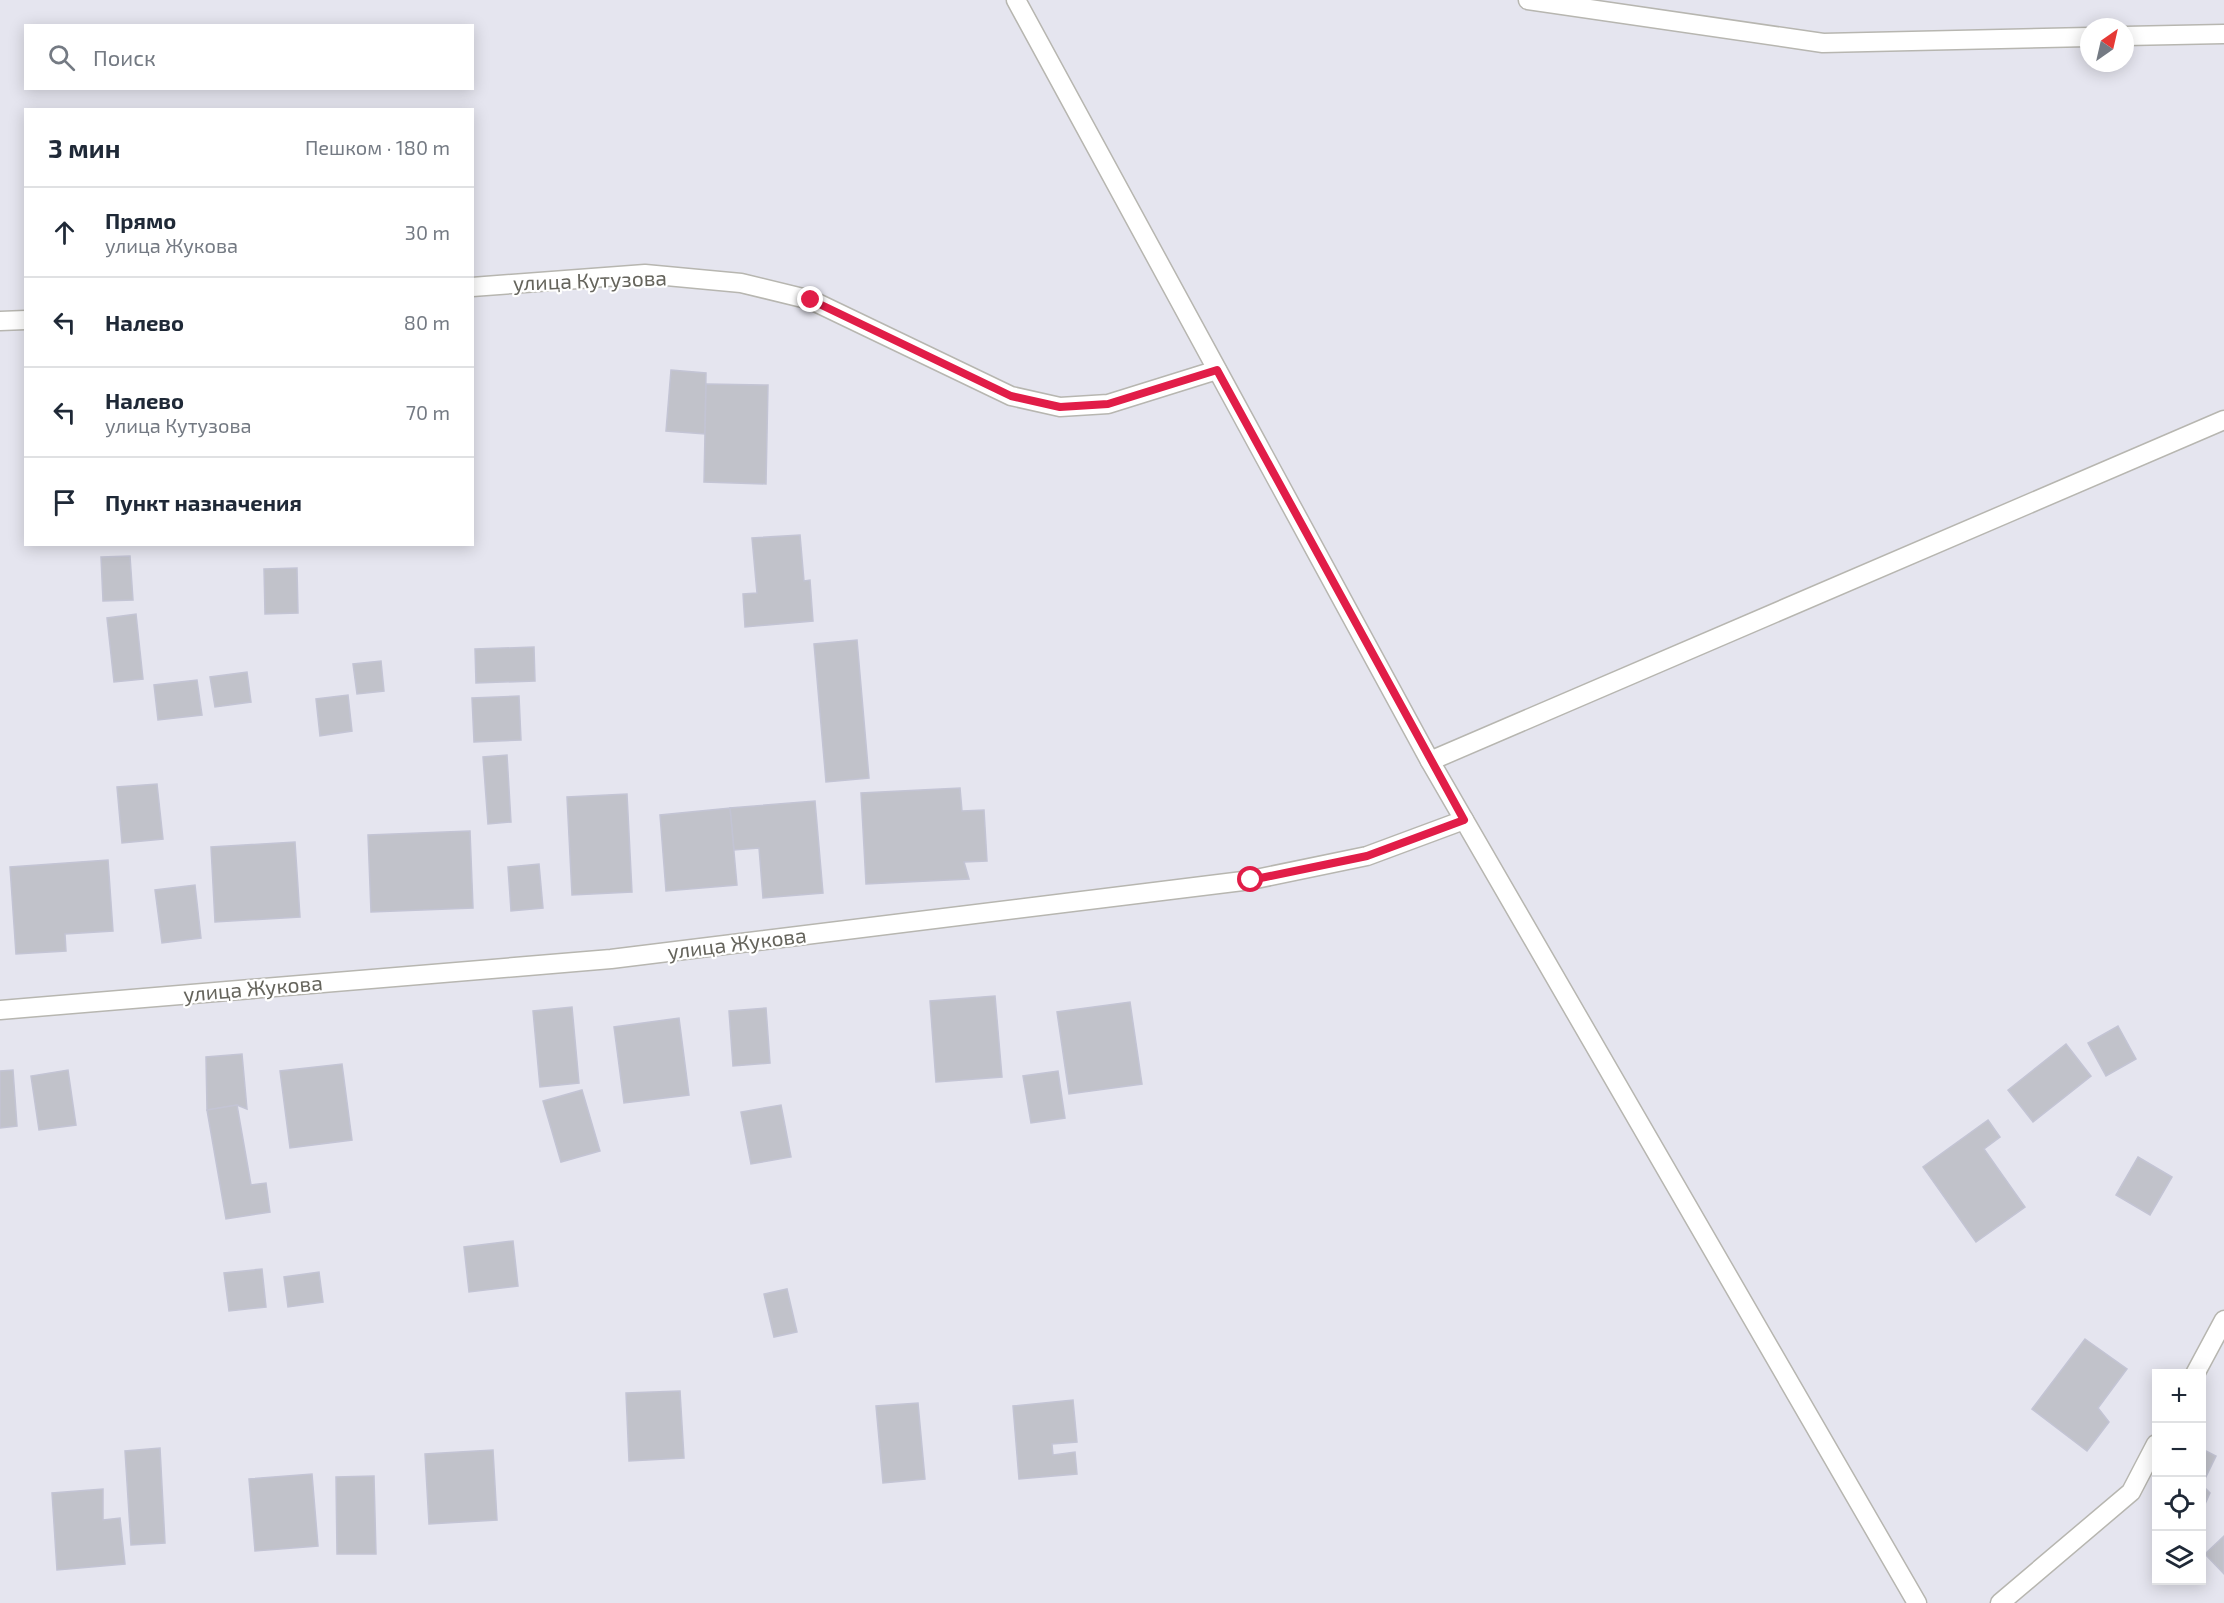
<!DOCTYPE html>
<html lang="ru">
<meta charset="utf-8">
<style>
body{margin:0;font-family:"Exo 2",sans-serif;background:#f6f6f7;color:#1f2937}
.controls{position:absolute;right:18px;bottom:18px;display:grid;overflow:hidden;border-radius:0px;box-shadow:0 3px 15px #0003}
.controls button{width:54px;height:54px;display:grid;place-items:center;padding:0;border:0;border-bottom:2px solid #e0e1e3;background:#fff;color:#1f2937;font:30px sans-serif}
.compass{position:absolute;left:2080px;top:18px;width:54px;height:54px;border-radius:50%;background:#fff;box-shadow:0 3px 15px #0003;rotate:34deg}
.stop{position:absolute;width:18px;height:18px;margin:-14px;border:4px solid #e11d48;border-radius:50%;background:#fff}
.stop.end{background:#e11d48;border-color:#fff;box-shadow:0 2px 6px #0008}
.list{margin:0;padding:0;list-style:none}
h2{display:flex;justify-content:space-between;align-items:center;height:78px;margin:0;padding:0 24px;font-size:26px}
h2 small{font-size:20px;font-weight:400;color:#747a83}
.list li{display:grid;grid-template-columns:39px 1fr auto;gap:18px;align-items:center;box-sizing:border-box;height:90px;padding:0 24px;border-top:2px solid #e0e1e3}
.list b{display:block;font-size:22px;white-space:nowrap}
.list p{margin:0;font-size:20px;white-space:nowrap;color:#747a83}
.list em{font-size:20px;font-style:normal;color:#747a83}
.icon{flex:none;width:33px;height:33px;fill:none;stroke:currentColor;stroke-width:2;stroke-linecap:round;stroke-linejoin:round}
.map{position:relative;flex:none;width:2224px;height:1603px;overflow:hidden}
.search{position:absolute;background:#fff;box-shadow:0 3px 15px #0003;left:24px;top:24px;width:450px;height:66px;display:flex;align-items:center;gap:15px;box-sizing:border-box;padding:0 21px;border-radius:0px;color:#747a83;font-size:22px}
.panel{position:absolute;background:#fff;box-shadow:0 3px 15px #0003;left:24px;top:108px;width:450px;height:438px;border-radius:0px}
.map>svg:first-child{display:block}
</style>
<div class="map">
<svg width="2224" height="1603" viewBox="0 0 2224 1603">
<rect width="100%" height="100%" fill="#e5e5ef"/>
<g fill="#c1c2ca" stroke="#c3c4d4" stroke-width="1.5">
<polygon points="671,370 706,373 705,434 666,431"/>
<polygon points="706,384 768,385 766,484 704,482"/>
<polygon points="800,535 804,581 810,580 813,621 745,627 743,594 757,593 752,538"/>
<polygon points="130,556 133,600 103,601 101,557"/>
<polygon points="297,568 298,613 265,614 264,569"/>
<polygon points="136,614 143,679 114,682 107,618"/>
<polygon points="857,640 869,778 826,782 814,644"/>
<polygon points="534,647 535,681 476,683 475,649"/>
<polygon points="381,661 384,691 357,694 353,664"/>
<polygon points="247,672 251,702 215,707 210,677"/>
<polygon points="197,680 202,715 158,720 154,685"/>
<polygon points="348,695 352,731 320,736 316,699"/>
<polygon points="519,696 521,740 474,742 472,698"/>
<polygon points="507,755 511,822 488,824 483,757"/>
<polygon points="157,784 163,839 122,843 117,787"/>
<polygon points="960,788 962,811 984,810 987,861 964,862 969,879 866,884 861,793"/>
<polygon points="627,794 632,892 572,895 567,797"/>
<polygon points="815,801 823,893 763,898 759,848 734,850 730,808"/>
<polygon points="730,808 737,885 666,891 660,815"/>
<polygon points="470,831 473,908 371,912 368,835"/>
<polygon points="295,842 300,917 215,922 211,847"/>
<polygon points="108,860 113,931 65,934 66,951 16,954 10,867"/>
<polygon points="539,864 543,908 511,911 508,867"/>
<polygon points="195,885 201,938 162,943 155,890"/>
<polygon points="995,996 1002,1077 936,1082 930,1001"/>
<polygon points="1130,1002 1142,1084 1069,1094 1057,1012"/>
<polygon points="572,1007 579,1083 540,1087 533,1011"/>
<polygon points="766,1008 770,1063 733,1066 729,1011"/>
<polygon points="679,1018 689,1095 624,1103 614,1027"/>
<polygon points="2118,1026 2136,1059 2106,1076 2088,1043"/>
<polygon points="2066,1044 2091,1076 2033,1122 2008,1090"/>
<polygon points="242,1054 247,1109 237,1105 207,1110 206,1057"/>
<polygon points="342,1064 352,1140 290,1148 280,1071"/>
<polygon points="13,1070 17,1126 0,1128 0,1071"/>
<polygon points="68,1070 76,1125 39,1130 31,1076"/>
<polygon points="1058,1071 1065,1118 1031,1123 1023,1076"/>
<polygon points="582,1090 600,1151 561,1162 543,1101"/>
<polygon points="237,1105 251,1185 266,1183 270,1212 226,1219 207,1110"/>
<polygon points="781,1105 791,1157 751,1164 741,1112"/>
<polygon points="1988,1120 2000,1137 1984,1149 2025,1207 1976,1242 1923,1167"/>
<polygon points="2138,1157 2172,1177 2150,1215 2116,1195"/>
<polygon points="513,1241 518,1286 469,1292 464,1247"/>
<polygon points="262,1269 266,1307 229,1311 224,1273"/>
<polygon points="319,1272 323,1302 288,1307 284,1277"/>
<polygon points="787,1289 797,1332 774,1337 764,1294"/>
<polygon points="2085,1339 2127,1369 2098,1408 2109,1422 2087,1451 2032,1409"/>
<polygon points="680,1391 684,1458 629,1461 626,1393"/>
<polygon points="1073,1400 1077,1442 1052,1444 1053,1455 1075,1452 1077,1474 1019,1479 1013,1406"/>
<polygon points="918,1403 925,1479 883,1483 876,1406"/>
<polygon points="160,1448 165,1543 131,1545 125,1451"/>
<polygon points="2202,1449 2216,1456 2202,1485 2210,1493 2202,1511"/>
<polygon points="493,1450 497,1520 429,1524 425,1454"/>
<polygon points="312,1474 318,1546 255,1551 249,1479"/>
<polygon points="374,1476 376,1554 337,1554 336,1477"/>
<polygon points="103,1489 103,1520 120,1518 125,1564 57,1570 52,1493"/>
<polygon points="2224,1536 2224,1574 2205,1554"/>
</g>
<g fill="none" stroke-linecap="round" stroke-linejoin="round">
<defs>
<g id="minor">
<polyline points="1016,0 1430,761 1917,1603"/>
<polyline points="1528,0 1823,43 2089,37"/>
<polyline points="2125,36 2224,34"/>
<polyline points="472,287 645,274 741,283 811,300 1011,396 1060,407 1108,404 1217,370"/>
<polyline points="0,321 26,320"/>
<polyline points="1430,761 2224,420"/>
<polyline points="0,1010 611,959 1251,880 1367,856 1464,820"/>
<polyline points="2195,1374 2224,1320"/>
<polyline points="2000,1603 2131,1492 2156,1444"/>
</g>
</defs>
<use href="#minor" stroke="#b7b6b0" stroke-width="21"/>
<use href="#minor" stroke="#fff" stroke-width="18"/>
</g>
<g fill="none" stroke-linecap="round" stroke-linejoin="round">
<polyline stroke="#e11d48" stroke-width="8" points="811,300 1011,396 1060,407 1108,404 1217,370 1464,820 1367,856 1251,880"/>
</g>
<g text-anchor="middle" stroke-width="4.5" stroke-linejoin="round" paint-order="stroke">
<g font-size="21" fill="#65645c" stroke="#fff">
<text transform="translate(590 281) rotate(-2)" y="7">улица Кутузова</text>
<text transform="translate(737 944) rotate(-7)" y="7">улица Жукова</text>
<text transform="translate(253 989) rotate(-5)" y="7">улица Жукова</text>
</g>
</g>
</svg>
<div class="controls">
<button>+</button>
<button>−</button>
<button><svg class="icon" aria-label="locate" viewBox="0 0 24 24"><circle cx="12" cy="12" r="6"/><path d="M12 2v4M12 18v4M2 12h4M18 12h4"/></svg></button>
<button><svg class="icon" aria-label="layers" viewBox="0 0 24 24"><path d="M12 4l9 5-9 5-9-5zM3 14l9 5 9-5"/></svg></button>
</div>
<svg class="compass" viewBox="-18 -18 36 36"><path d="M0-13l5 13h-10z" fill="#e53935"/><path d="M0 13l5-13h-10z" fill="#747a83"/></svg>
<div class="stop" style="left:1251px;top:880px"></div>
<div class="stop end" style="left:811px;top:300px"></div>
<div class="search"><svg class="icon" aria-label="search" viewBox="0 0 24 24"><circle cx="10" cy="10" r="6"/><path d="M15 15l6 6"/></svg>Поиск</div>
<section class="panel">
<h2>3 мин<small>Пешком · 180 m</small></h2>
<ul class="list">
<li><svg class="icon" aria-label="ahead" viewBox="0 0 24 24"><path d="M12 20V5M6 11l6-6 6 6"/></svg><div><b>Прямо</b><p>улица Жукова</p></div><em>30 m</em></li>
<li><svg class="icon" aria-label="left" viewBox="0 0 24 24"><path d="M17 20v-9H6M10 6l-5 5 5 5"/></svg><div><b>Налево</b></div><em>80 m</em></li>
<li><svg class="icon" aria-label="left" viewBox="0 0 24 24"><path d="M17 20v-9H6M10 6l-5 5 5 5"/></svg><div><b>Налево</b><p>улица Кутузова</p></div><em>70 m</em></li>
<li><svg class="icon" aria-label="arrive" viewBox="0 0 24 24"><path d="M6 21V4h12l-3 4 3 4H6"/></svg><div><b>Пункт назначения</b></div></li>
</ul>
</section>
</div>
